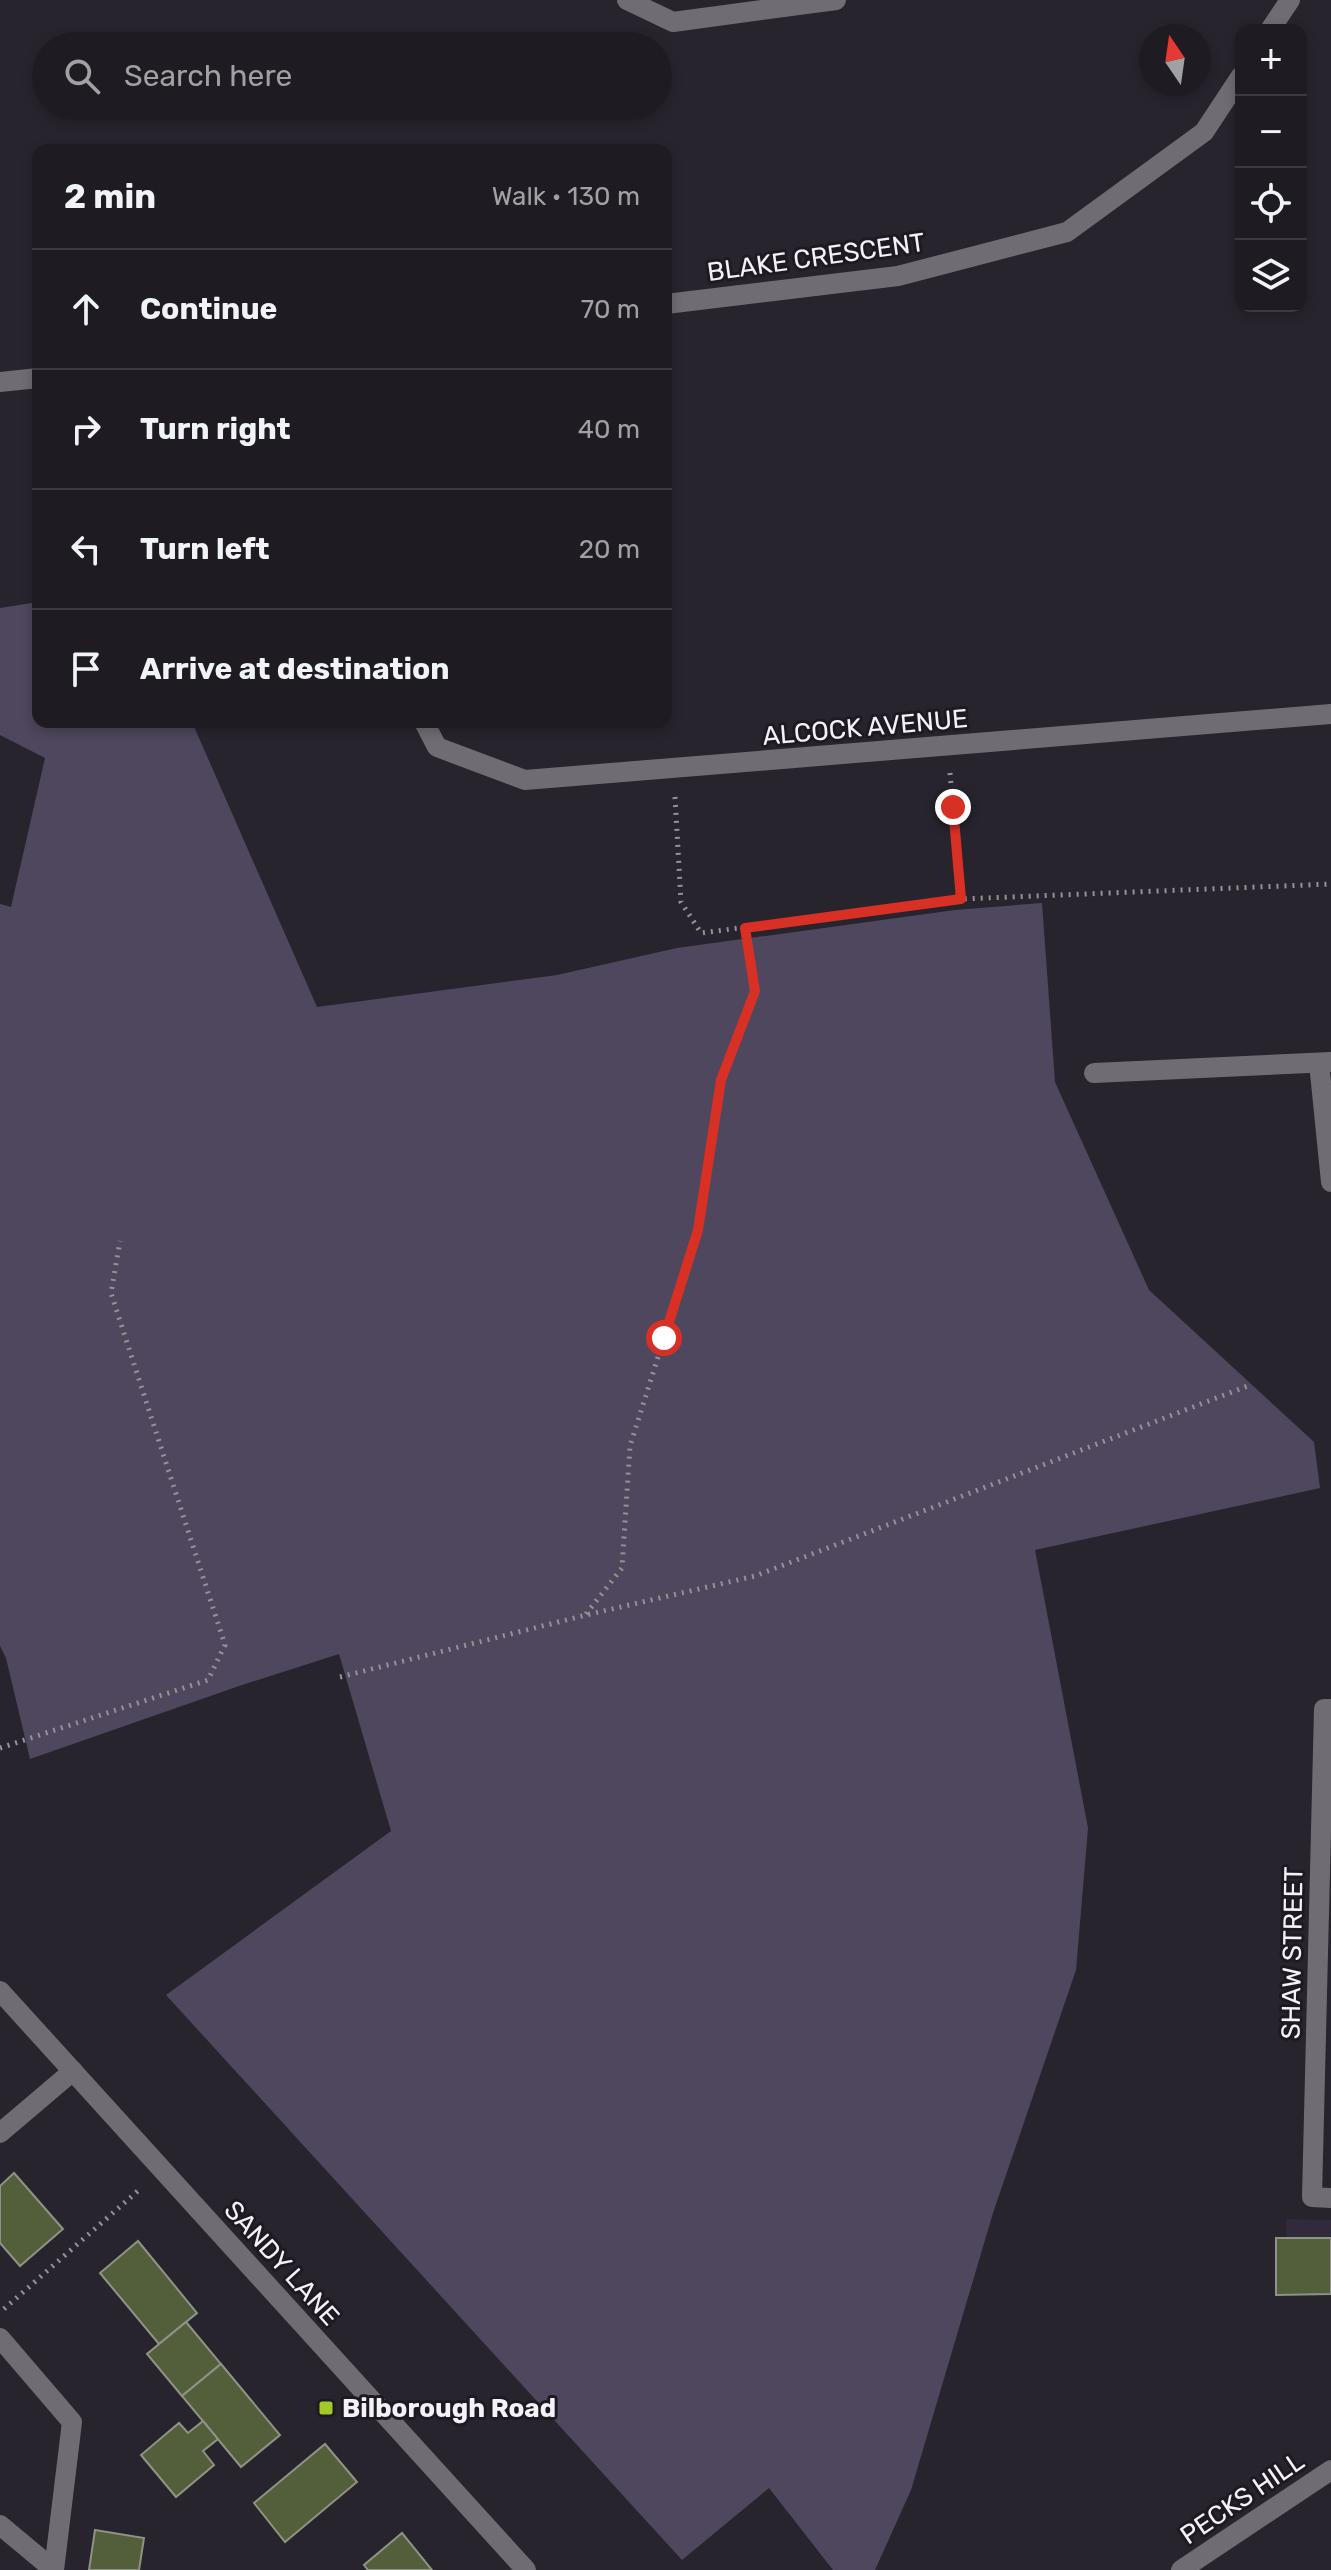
<!DOCTYPE html>
<meta charset="utf-8">
<style>
body{margin:0;font-family:Rubik,sans-serif;background:#2b282f;color:#f1f3f6}
.controls{position:absolute;right:24px;top:24px;display:grid;overflow:hidden;border-radius:16px;box-shadow:0 4px 12px #0003}
.controls button{width:72px;height:72px;display:grid;place-items:center;padding:0;border:0;border-bottom:2px solid #3c3940;background:#1e1b22;color:#f1f3f6;font:40px sans-serif}
.compass{position:absolute;left:1139px;top:24px;width:72px;height:72px;border-radius:50%;background:#1e1b22;box-shadow:0 4px 12px #0003;rotate:347deg}
.stop{position:absolute;width:24px;height:24px;margin:-18px;border:6px solid #d93025;border-radius:50%;background:#fff}
.stop.end{background:#d93025;border-color:#fff;box-shadow:0 2px 8px #0008}
.list{margin:0;padding:0;list-style:none}
h2{display:flex;justify-content:space-between;align-items:center;height:104px;margin:0;padding:0 32px;font-size:34px}
h2 small{font-size:26px;font-weight:400;color:#a1a1a5}
.list li{display:grid;grid-template-columns:52px 1fr auto;gap:24px;align-items:center;box-sizing:border-box;height:120px;padding:0 32px;border-top:2px solid #3c3940}
.list b{display:block;font-size:30px;white-space:nowrap}
.list em{font-size:26px;font-style:normal;color:#a1a1a5}
.icon{flex:none;width:44px;height:44px;fill:none;stroke:currentColor;stroke-width:2;stroke-linecap:round;stroke-linejoin:round}
.map{position:relative;flex:none;width:1331px;height:2570px;overflow:hidden}
.search{position:absolute;background:#1e1b22;box-shadow:0 4px 12px #0003;left:32px;top:32px;width:640px;height:88px;display:flex;align-items:center;gap:20px;box-sizing:border-box;padding:0 28px;border-radius:44px;color:#a1a1a5;font-size:30px}
.panel{position:absolute;background:#1e1b22;box-shadow:0 4px 12px #0003;left:32px;top:144px;width:640px;height:584px;border-radius:16px}
.map>svg:first-child{display:block}
</style>
<div class="map">
<svg width="1331" height="2570" viewBox="0 0 1331 2570">
<rect width="100%" height="100%" fill="#28242e"/>
<polygon fill="#302a3a" points="1286,2219 1331,2220 1331,2294 1276,2295 1276,2238 1286,2238"/>
<polygon fill="#4f475d" points="38,602 38,722 192,722 317,1007 557,975 677,948 955,910 1042,903 1055,1082 1149,1290 1314,1442 1320,1488 1035,1550 1088,1828 1076,1970 993,2213 911,2490 875,2570 833,2570 769,2488 682,2560 166,1995 391,1831 339,1654 242,1685 30,1759 6,1658 0,1646 0,904 11,907 45,758 0,735 0,608"/>
<g fill="#535e3b" stroke="#8e9386" stroke-width="2">
<polygon points="14,2173 63,2229 20,2266 0,2243 0,2186"/>
<polygon points="1276,2238 1331,2238 1331,2294 1276,2295"/>
<polygon points="138,2241 197,2313 159,2344 100,2273"/>
<polygon points="186,2322 221,2364 182,2396 147,2354"/>
<polygon points="221,2364 280,2435 241,2467 182,2396"/>
<polygon points="203,2421 218,2439 203,2451 214,2465 176,2497 141,2455 179,2423 188,2433"/>
<polygon points="325,2444 357,2482 285,2542 254,2503"/>
<polygon points="95,2530 144,2538 139,2570 89,2570"/>
<polygon points="402,2533 432,2570 368,2570 364,2565"/>
</g>
<g fill="none" stroke-linecap="round" stroke-linejoin="round">
<g stroke="#949199" stroke-width="5" stroke-dasharray="2 6" stroke-linecap="butt">
<polyline points="950,773 961,899"/>
<polyline points="675,797 681,902 701,933 961,899 1331,884"/>
<polyline points="586,1614 622,1568 630,1446 698,1230 721,1080 755,991 745,928"/>
<polyline points="340,1677 586,1615 755,1576 1250,1385"/>
<polyline points="0,1748 208,1680 225,1645 111,1293 120,1241"/>
<polyline points="4,2309 140,2189"/>
</g>
<g stroke="#6f6d73" stroke-width="20">
<polyline points="627,0 673,22 836,0"/>
<polyline points="1270,30 1290,0"/>
<polyline points="666,304 898,276 1067,232 1204,132 1241,76"/>
<polyline points="0,382 38,378"/>
<polyline points="424,722 437,747 525,780 1331,714"/>
<polyline points="1319,1063 1331,1182"/>
<polyline points="1094,1073 1331,1062"/>
<polyline points="1331,1709 1324,1709 1312,2197 1331,2198"/>
<polyline points="0,1991 526,2570"/>
<polyline points="0,2133 73,2071"/>
<polyline points="0,2338 72,2422 54,2570"/>
<polyline points="0,2525 54,2570"/>
<polyline points="1181,2570 1331,2470"/>
</g>
</g>
<g fill="none" stroke-linecap="round" stroke-linejoin="round">
<polyline stroke="#d93025" stroke-width="10" points="664,1338 698,1230 721,1080 755,991 745,928 961,899 953,807"/>
</g>
<rect fill="#a2c928" stroke="#1e1a24" stroke-width="3" x="318" y="2400" width="16" height="16" rx="4"/>
<g text-anchor="middle" stroke-width="6" stroke-linejoin="round" paint-order="stroke">
<g font-size="26" fill="#f4f1f8" stroke="#1e1a24">
<text transform="translate(816 257) rotate(-8)" y="9">BLAKE CRESCENT</text>
<text transform="translate(865 727) rotate(-5)" y="9">ALCOCK AVENUE</text>
<text transform="translate(1292 1953) rotate(-89)" y="9">SHAW STREET</text>
<text transform="translate(282 2263) rotate(48)" y="9">SANDY LANE</text>
<text transform="translate(1242 2498) rotate(-34)" y="9">PECKS HILL</text>
</g>
<g font-size="26" font-weight="bold" fill="#f4f1f8" stroke="#1e1a24" text-anchor="start">
<text x="342" y="2417">Bilborough Road</text>
</g>
</g>
</svg>
<div class="controls">
<button>+</button>
<button>−</button>
<button><svg class="icon" aria-label="locate" viewBox="0 0 24 24"><circle cx="12" cy="12" r="6"/><path d="M12 2v4M12 18v4M2 12h4M18 12h4"/></svg></button>
<button><svg class="icon" aria-label="layers" viewBox="0 0 24 24"><path d="M12 4l9 5-9 5-9-5zM3 14l9 5 9-5"/></svg></button>
</div>
<svg class="compass" viewBox="-18 -18 36 36"><path d="M0-13l5 13h-10z" fill="#e53935"/><path d="M0 13l5-13h-10z" fill="#a1a1a5"/></svg>
<div class="stop" style="left:664px;top:1338px"></div>
<div class="stop end" style="left:953px;top:807px"></div>
<div class="search"><svg class="icon" aria-label="search" viewBox="0 0 24 24"><circle cx="10" cy="10" r="6"/><path d="M15 15l6 6"/></svg>Search here</div>
<section class="panel">
<h2>2 min<small>Walk · 130 m</small></h2>
<ul class="list">
<li><svg class="icon" aria-label="ahead" viewBox="0 0 24 24"><path d="M12 20V5M6 11l6-6 6 6"/></svg><div><b>Continue</b></div><em>70 m</em></li>
<li><svg class="icon" aria-label="right" viewBox="0 0 24 24"><path d="M7 20v-9h11M14 6l5 5-5 5"/></svg><div><b>Turn right</b></div><em>40 m</em></li>
<li><svg class="icon" aria-label="left" viewBox="0 0 24 24"><path d="M17 20v-9H6M10 6l-5 5 5 5"/></svg><div><b>Turn left</b></div><em>20 m</em></li>
<li><svg class="icon" aria-label="arrive" viewBox="0 0 24 24"><path d="M6 21V4h12l-3 4 3 4H6"/></svg><div><b>Arrive at destination</b></div></li>
</ul>
</section>
</div>
